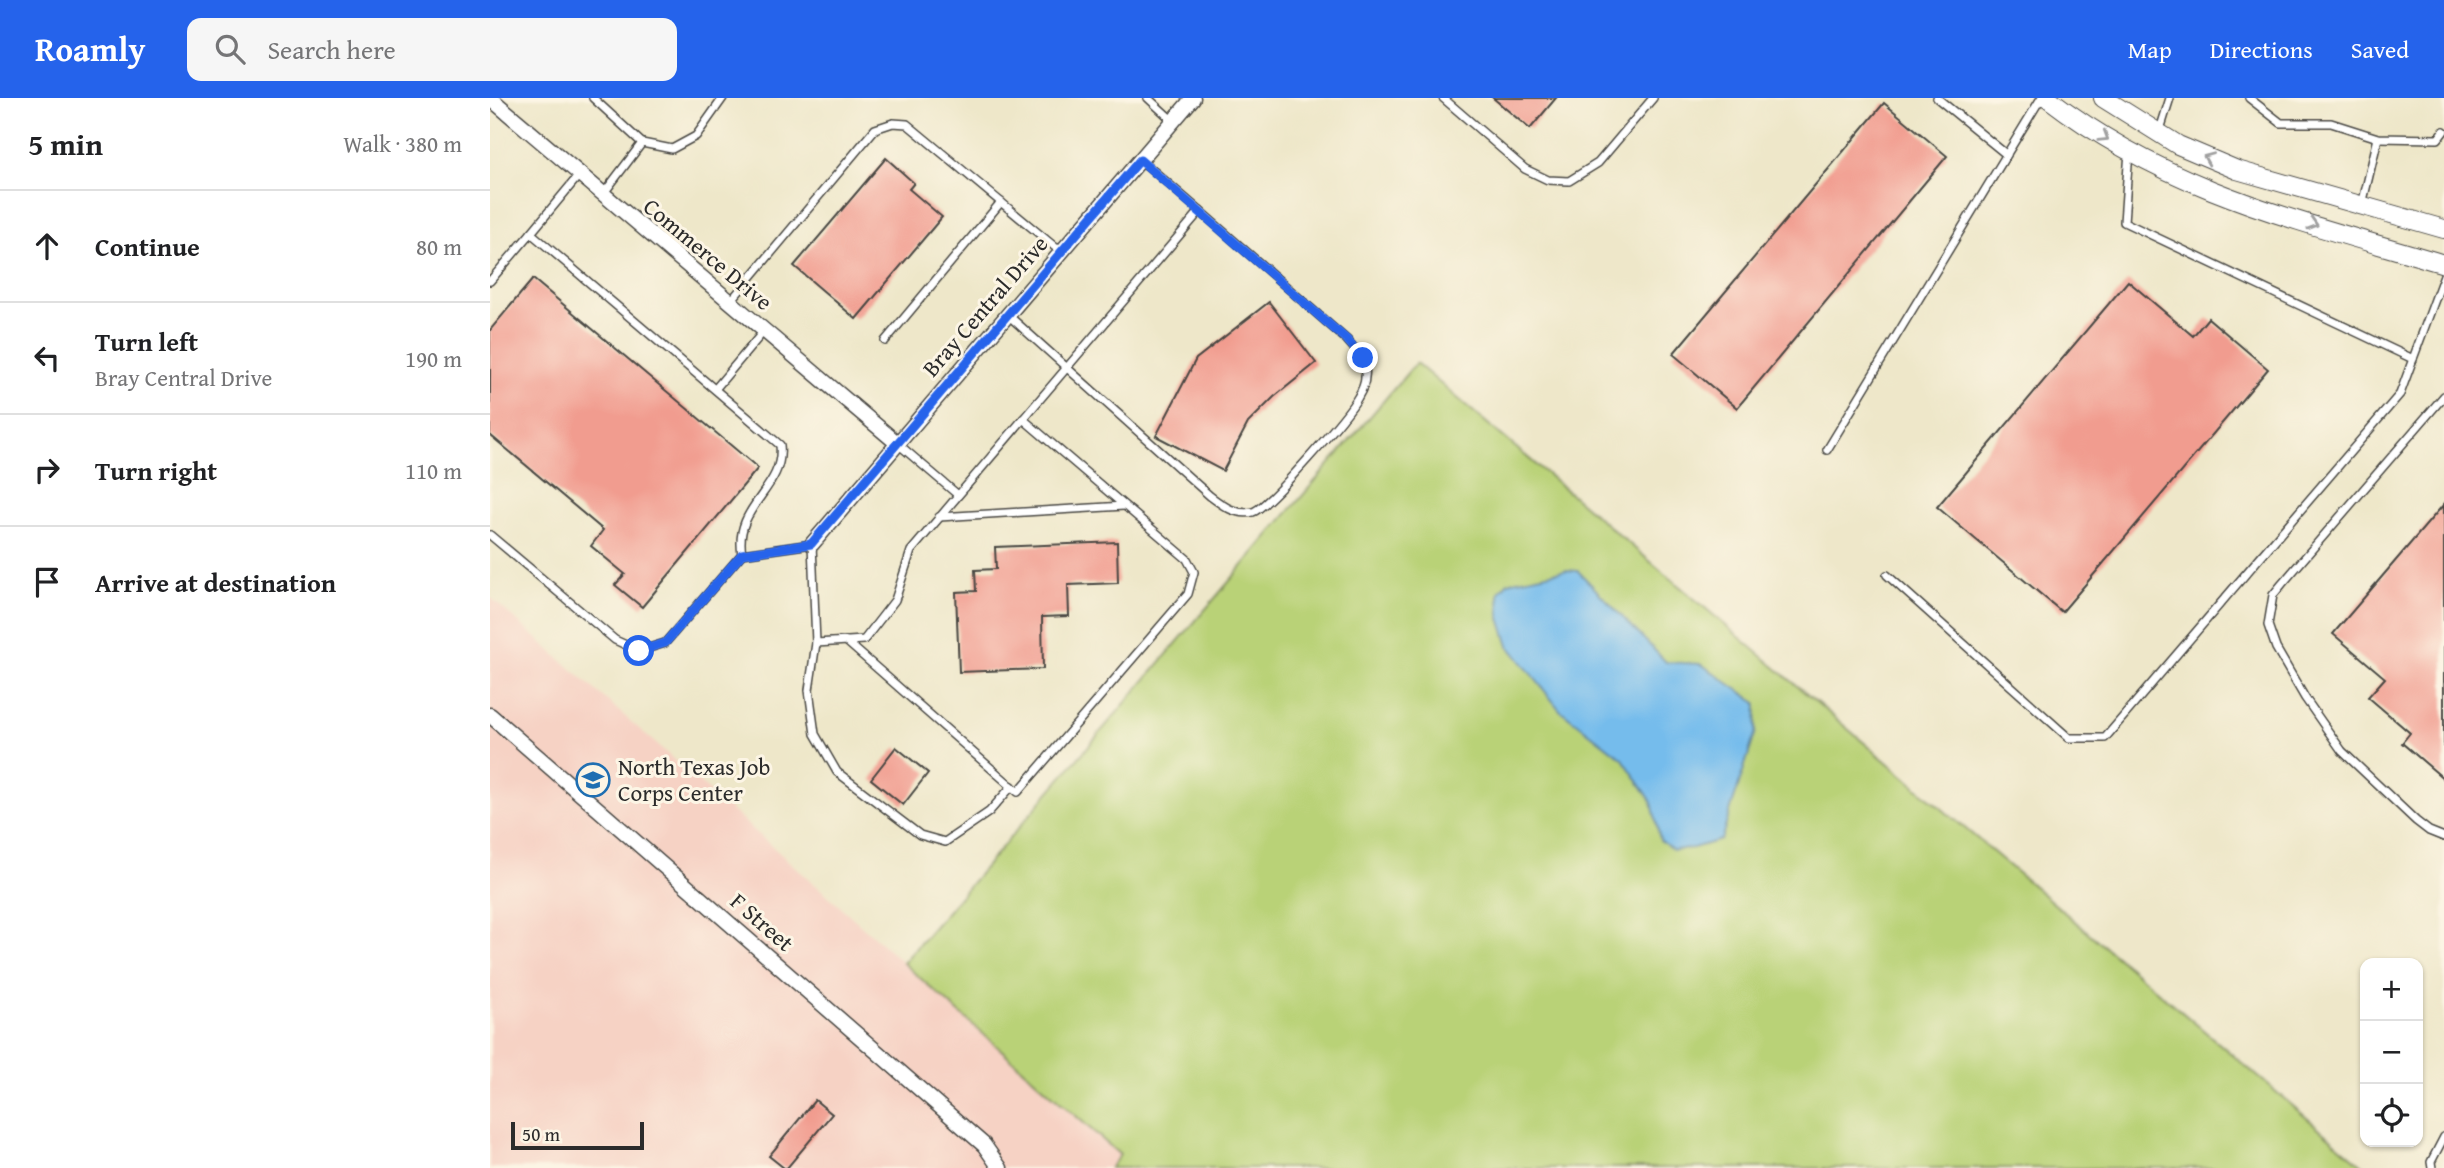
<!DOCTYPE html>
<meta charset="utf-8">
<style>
body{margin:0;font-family:"Gentium Book Plus",serif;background:#f6f6f6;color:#202124}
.controls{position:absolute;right:21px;bottom:21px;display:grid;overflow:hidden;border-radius:14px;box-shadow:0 2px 5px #0004}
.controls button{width:63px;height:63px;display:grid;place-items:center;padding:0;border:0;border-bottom:2px solid #e0e0e0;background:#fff;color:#202124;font:35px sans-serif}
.scale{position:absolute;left:21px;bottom:18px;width:133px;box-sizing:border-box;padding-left:7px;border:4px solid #2b2b2b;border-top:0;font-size:19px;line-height:24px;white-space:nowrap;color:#2b2b2b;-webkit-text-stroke:5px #fcf5e5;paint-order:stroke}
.stop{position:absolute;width:21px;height:21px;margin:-16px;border:5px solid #2563eb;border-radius:50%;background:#fff}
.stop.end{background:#2563eb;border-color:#fff;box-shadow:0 2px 7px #0008}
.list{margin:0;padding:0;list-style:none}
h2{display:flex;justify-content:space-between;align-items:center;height:91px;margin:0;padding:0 28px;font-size:30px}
h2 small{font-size:23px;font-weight:400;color:#757577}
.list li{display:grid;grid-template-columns:46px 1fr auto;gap:21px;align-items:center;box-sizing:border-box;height:112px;padding:0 28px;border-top:2px solid #e0e0e0}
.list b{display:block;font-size:26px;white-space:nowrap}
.list p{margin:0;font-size:23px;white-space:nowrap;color:#757577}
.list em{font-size:23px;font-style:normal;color:#757577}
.icon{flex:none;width:38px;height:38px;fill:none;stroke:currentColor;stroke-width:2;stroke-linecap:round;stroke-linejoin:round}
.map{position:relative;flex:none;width:1954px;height:1070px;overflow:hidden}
header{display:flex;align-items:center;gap:42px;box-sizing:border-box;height:98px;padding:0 35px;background:#2563eb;color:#fff}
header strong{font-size:33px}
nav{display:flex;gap:38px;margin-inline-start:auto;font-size:24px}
.search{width:490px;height:63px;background:#f6f6f6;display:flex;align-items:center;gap:18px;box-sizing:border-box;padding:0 24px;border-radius:14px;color:#757577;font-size:26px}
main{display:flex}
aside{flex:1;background:#fff}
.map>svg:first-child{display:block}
</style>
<header>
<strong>Roamly</strong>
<div class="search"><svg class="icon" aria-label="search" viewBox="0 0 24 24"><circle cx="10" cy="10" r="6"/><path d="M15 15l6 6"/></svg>Search here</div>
<nav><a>Map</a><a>Directions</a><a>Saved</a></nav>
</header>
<main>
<aside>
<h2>5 min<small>Walk · 380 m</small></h2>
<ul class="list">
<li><svg class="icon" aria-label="ahead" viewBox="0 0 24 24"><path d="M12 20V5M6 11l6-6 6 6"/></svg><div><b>Continue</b></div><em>80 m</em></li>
<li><svg class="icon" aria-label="left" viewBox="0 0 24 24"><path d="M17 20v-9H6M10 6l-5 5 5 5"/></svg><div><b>Turn left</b><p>Bray Central Drive</p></div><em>190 m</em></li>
<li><svg class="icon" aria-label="right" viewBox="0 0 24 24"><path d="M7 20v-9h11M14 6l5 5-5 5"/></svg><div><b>Turn right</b></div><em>110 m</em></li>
<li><svg class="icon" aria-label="arrive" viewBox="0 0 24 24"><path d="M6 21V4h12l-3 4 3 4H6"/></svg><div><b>Arrive at destination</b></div></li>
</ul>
</aside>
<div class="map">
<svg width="1954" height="1070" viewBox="0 0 1954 1070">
<rect width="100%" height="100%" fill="#fcf5e5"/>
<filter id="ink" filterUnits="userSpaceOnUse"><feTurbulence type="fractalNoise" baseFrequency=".0143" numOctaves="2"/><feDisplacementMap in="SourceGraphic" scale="14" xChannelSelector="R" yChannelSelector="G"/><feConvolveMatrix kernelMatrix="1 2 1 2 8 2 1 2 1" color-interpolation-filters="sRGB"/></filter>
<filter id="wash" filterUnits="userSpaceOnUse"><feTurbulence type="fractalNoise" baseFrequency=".00686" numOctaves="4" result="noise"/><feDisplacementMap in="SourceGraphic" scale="28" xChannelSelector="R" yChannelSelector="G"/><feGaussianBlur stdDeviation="1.57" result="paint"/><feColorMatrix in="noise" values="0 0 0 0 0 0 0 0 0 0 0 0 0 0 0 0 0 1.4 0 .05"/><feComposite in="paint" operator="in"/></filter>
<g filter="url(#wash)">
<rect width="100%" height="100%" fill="#eee7c9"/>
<polygon fill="#f6d2c4" points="0,499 631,1057 620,1070 0,1070"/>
<polygon fill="#b9d277" stroke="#727e51" stroke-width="2" points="926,265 1876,1070 620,1070 630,1057 413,865"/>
<polygon fill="#74bcec" stroke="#50748c" stroke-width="2" points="1076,472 1088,473 1176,564 1211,566 1267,605 1266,633 1231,742 1203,750 1183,752 1170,742 1162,704 1133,661 1070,612 1019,548 1010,520 1009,494 1018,484"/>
<g id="blocks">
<g fill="#f19c8f">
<polygon points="1003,0 1066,0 1040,31"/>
<polygon points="1394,5 1457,58 1247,310 1183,256"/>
<polygon points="396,60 424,85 419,91 452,119 366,221 304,168"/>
<polygon points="43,181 268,370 152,509 125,487 135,476 101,448 113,432 0,337 0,232"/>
<polygon points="1638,183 1703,238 1718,220 1778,271 1572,514 1447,409"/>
<polygon points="779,204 826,265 784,299 758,325 733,373 666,338 706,261"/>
<polygon points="1954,406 1954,681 1912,645 1920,635 1878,599 1895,580 1843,536"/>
<polygon points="627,444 628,485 578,487 579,518 552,519 553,571 469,574 466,494 486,493 485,472 506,471 505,449"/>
<polygon points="406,649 438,675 413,707 381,681"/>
<polygon points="325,1002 342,1016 297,1070 294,1070 279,1058"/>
</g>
</g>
</g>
<g filter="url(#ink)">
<use href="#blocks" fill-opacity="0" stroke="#484743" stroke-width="2"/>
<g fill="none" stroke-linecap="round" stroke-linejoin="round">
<defs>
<g id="service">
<polyline points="103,0 152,45"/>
<polyline points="658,0 683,23"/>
<polyline points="953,0 1035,71 1058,82 1079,83 1108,65 1163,0"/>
<polyline points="1447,0 1517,57"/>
<polyline points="1759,0 1791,25 1841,25 1888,40 1948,41 1954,33"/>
<polyline points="1669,35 1680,0"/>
<polyline points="1639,53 1634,124 1923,261"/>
<path d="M90,76L41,135L290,347C295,392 243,407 252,456L322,446L326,545L374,542L405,502L421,453L710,113L651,62"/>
<polyline points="114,95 152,45 182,51 206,38 233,0"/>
<polyline points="1872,107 1888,40"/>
<polyline points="0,183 41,135"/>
<polyline points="240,204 385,31 403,25 417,26 571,154"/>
<path d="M518,217L720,398C732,407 746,418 763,414C778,409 859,316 868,299C871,294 875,285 875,279C878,263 866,253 857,242L710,113"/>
<polyline points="395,243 511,104"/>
<polyline points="226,290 274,233"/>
<polyline points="1954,298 1792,486 1783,497 1778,527 1786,550 1815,600 1852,653 1926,723 1939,733 1954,739"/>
<polyline points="407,345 468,397"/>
<polyline points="1337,352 1551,0"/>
<polyline points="449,419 634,408"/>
<polyline points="0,437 125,542 149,553 175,545 252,456"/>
<polyline points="1397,477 1579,640 1615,640 1910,296 1954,177"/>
<polyline points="356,543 528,694 698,496 704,474 697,461 533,321"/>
<polyline points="326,545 319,592 325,636 347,674 430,737 455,744 499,714 522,688"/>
<polyline points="1942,1070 1941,1064 1954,1039"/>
</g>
<g id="minor">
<polyline points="0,0 407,345"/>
<polyline points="322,446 703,0"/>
<polyline points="0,617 494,1047 510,1070"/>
</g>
<g id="tertiary">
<path d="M1558,0C1680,94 1810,123 1954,166"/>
<polyline points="1613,0 1688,47 1747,72 1954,131"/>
</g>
</defs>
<use href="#service" stroke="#484743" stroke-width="10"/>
<use href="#minor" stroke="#484743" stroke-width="17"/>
<use href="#tertiary" stroke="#484743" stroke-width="20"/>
<use href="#service" stroke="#fff" stroke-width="7"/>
<use href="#minor" stroke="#fff" stroke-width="14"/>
<use href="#tertiary" stroke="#fff" stroke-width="18"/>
</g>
<defs><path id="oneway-chevron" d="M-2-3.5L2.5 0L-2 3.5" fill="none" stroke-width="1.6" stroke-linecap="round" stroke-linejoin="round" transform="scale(1.75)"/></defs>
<g stroke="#a0a0a0">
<use href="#oneway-chevron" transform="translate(1614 39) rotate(32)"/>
<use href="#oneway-chevron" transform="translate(1718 60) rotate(-157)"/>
<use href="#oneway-chevron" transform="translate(1823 126) rotate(17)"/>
</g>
</g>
<g fill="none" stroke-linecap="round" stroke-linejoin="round" filter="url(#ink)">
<polyline stroke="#2563eb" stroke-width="9" points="149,553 175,545 252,456 321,446 650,62 857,242 873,260"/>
</g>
<defs>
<symbol id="school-ring" viewBox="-11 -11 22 22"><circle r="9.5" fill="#fcf5e5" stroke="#1f6fb2" stroke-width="1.5"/><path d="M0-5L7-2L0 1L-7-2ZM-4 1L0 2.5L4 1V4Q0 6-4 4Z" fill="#1f6fb2"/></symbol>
</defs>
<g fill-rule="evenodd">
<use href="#school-ring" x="84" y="663" width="38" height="38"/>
</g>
<g text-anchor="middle" stroke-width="6" stroke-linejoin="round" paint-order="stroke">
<g font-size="23" fill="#2b2b2b" stroke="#fcf5e5">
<text transform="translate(218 156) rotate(40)" y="8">Commerce Drive</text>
<text transform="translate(495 208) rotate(-49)" y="8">Bray Central Drive</text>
<text transform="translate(272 824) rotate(41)" y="8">F Street</text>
</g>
<g font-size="23" fill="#2b2b2b" stroke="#fcf5e5" text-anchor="start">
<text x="128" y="677">North Texas Job<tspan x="128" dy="26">Corps Center</tspan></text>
</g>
</g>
</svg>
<div class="controls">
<button>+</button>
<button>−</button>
<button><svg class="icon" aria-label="locate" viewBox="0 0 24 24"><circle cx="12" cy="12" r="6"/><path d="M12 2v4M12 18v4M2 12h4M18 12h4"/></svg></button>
</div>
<div class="scale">50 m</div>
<div class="stop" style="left:149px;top:553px"></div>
<div class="stop end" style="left:873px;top:260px"></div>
</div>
</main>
